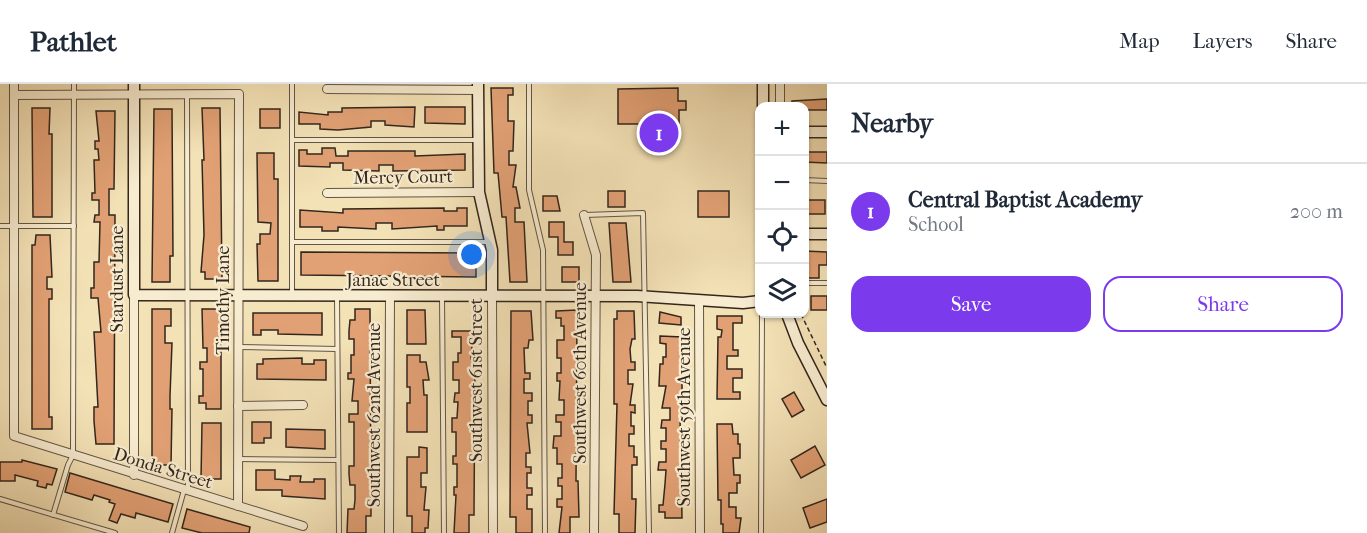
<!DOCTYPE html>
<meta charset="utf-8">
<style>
body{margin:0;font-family:"IM FELL French Canon",serif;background:#f6f6f7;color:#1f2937}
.controls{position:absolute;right:18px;top:18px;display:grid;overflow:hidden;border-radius:12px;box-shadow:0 2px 4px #0004}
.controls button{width:54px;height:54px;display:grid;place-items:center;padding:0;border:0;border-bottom:2px solid #e0e1e3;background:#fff;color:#1f2937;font:30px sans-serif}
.you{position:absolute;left:472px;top:171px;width:21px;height:21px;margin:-15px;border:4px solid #fff;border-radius:50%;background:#1a73e8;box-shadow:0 0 0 9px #1a73e833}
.badge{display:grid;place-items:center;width:39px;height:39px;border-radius:50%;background:#7c3aed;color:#fff;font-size:20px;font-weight:700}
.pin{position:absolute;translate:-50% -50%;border:3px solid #fff;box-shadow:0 2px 6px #0006}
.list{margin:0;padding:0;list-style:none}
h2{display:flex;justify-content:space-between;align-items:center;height:78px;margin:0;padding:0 24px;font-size:26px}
h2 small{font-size:20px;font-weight:400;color:#747a83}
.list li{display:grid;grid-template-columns:39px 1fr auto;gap:18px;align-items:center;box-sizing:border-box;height:96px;padding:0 24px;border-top:2px solid #e0e1e3}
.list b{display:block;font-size:22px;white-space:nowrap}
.list p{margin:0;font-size:20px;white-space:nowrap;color:#747a83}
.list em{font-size:20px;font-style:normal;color:#747a83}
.actions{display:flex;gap:12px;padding:18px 24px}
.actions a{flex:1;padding:14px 0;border:2px solid #7c3aed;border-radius:18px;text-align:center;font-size:21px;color:#7c3aed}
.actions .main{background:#7c3aed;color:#fff}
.icon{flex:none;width:33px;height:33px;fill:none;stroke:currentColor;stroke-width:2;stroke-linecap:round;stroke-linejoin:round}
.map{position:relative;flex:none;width:827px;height:449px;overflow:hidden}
header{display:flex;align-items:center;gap:36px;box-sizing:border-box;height:84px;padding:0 30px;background:#fff;border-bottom:2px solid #e0e1e3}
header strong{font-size:28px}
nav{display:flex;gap:33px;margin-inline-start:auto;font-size:21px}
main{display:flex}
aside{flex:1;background:#fff}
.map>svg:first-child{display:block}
</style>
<header>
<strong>Pathlet</strong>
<nav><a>Map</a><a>Layers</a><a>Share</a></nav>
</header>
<main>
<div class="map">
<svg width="827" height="449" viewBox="0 0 827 449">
<rect width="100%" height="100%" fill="#f4e2b7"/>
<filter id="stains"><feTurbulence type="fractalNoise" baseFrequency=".00333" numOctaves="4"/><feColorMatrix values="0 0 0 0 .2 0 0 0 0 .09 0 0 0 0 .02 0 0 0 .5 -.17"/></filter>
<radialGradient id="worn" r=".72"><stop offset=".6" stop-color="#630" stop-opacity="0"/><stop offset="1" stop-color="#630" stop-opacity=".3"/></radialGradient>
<g fill="#e2a175" stroke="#32261d" stroke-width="1.5">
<polygon points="491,4 513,4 513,11 508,11 508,37 514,37 513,67 509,67 509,81 516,81 513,103 516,103 520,124 515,124 515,138 524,138 527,198 510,198 506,133 502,133 498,89 494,89"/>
<polygon points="678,4 678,17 686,17 686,26 679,26 679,40 618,40 618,5"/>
<polygon points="827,15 827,26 804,26 804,22 792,22 792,17"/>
<polygon points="415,23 414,43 385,41 385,37 371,37 371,43 338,46 320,45 320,40 299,40 299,28 328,31 328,28 342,28 342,24"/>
<polygon points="425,23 465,23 465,40 425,39"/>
<polygon points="32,24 50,24 49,50 52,50 52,133 33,133"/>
<polygon points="202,24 220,24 222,195 205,195 205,188 201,188 204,151 202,76 204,76"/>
<polygon points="154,25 172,25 173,172 170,172 170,198 152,198"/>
<rect x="260" y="25" width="20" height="19"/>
<polygon points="96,27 115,27 114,105 109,105 109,131 115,131 114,360 96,360 94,337 94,323 98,323 94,248 101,248 98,214 91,214 91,204 94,204 94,178 99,178 100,138 94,138 95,131 99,131 99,116 92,116 92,109 95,109 94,76 99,76 98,65 95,65 95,57 99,57"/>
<polygon points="322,64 335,64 336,72 348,72 348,67 415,67 415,72 465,70 465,86 393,87 393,81 379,81 379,87 343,86 343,79 330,79 330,83 299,82 299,66 307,66 307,70 322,70"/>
<polygon points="804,68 827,68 827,79 804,78"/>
<polygon points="257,69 274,69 274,95 278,95 278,197 258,197 257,160 260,160 260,150 270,150 271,139 258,138"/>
<rect x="608" y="107" width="17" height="16"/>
<rect x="698" y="107" width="31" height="26"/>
<polygon points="543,112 557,112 560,127 543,127"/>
<rect x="804" y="116" width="21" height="14"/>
<polygon points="444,124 444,127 457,127 457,124 467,124 467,142 444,142 444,146 437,146 437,142 392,145 392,139 376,139 376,145 338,143 338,147 322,147 322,143 300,143 300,126 343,129 343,125"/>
<polygon points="549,138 564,138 564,158 573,158 573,171 558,171 558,153 549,153"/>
<polygon points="609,139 626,139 631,198 613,198"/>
<polygon points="36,151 50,151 52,193 47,193 47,205 52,205 52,215 49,215 49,333 52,333 52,345 32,345 32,161 35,161"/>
<polygon points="804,167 827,168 827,181 819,181 819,194 808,194"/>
<polygon points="301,168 476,169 476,193 301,191"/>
<rect x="562" y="183" width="17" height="15"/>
<rect x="811" y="212" width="16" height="14"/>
<polygon points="152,225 171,225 171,242 165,242 165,259 172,259 170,312 170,325 172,325 171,381 152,381"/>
<polygon points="202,225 221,225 221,325 206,325 206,319 199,319 199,312 203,312 203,285 200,285 200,278 207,278 207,264 203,264"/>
<polygon points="355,225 370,225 371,432 366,432 366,449 347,449 348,425 354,425 355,416 355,401 350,401 349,390 349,382 354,382 354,338 349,338 349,330 358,330 358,317 352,317 354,295 348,295 348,289 351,289 351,271 354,271 354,255 349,255 349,247 350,236 355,236"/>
<polygon points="407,226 425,226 426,260 407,260"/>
<polygon points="577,226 576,397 578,397 579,433 570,433 570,449 559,449 562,423 557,423 557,415 562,415 562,402 558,402 558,394 562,394 562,380 557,380 557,364 553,364 554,352 561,352 561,338 556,338 556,331 564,331 564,316 559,316 560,297 557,297 557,289 561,289 561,274 557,274 557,256 564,256 564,242 561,242 561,234 556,234 556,227"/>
<polygon points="511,227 531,227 533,256 529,256 528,264 524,264 525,289 530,289 530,295 524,295 524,309 532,309 532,317 528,317 528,331 532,331 532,339 527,339 530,369 526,369 526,383 531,383 531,389 527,389 527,404 532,404 532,411 527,411 527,425 532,425 532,449 516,449 516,433 510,433"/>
<polygon points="617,227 634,227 635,255 632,255 630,265 631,278 635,278 635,286 628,286 628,300 633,300 630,321 635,321 635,329 631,328 631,342 634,342 634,350 629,350 629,362 634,362 634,373 637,373 637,381 632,381 632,415 636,415 635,449 619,449 619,430 614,430 617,320 614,320 614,235 617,235"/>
<polygon points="660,228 681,233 681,241 659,239"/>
<polygon points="253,229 322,229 322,251 278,250 278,246 261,246 261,251 253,251"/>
<polygon points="717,232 742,232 742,239 733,239 733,266 738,266 738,272 727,272 727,285 742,285 742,294 733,294 733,308 740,308 740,315 717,315 718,253 721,253 722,246 717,245"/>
<polygon points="452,247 473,247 471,275 475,275 474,431 469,431 469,449 454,449 456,411 454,411 454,403 457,403 457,380 453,380 453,372 456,372 456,348 452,348 452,334 457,334 458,318 454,318 455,309 459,309 459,296 453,296 453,278 458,278 458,269 461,269 461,253 452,253"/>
<polygon points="660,252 682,253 682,333 680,333 682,434 665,434 665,428 659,428 659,421 663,421 665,400 666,386 658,386 659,378 666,378 666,365 661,365 661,357 666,357 666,344 661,344 662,336 670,336 670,324 662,324 666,302 659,302 660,280 663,280 663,273 666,273 666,260 660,259"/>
<polygon points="407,271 420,271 420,278 426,278 429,296 423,296 424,311 427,311 427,348 407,348 407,319 410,319 410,303 407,303"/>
<polygon points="302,274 302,280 314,280 314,276 326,276 326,296 257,295 257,280 263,280 263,275"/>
<polygon points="794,308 804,326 792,333 782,315"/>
<polygon points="252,338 271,338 271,354 264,354 264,359 252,359"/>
<polygon points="202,339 221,339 221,395 201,395"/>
<polygon points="717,340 732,340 733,350 738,350 738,360 740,360 740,374 733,374 734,391 740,391 740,399 737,399 737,409 729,409 729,423 736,423 736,434 741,434 739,449 723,449 723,440 721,440 721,416 718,416"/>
<polygon points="286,345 325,346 325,365 286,363"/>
<polygon points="815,362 825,381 801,394 791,376"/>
<polygon points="419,363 427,364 427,389 421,389 421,403 426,403 424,426 429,426 428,444 425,444 425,449 412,449 412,432 407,432 407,373 419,373"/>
<polygon points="22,376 57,385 52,401 47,400 46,404 37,402 38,397 15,391 15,397 0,397 0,378 22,378"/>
<polygon points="256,386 275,386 275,395 290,396 290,392 301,392 300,398 314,398 314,395 325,395 325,415 282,412 282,406 256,406"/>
<polygon points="70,389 173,420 168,438 136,429 135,434 121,430 117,439 109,436 115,420 109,418 110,416 94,411 92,416 65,408"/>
<polygon points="827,415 827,438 810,444 803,424"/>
<polygon points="187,425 250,443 249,449 202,449 182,444"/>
</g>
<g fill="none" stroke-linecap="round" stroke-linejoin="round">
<defs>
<g id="lane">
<polyline points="529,0 529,106 543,166 545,449"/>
<polyline points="187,11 188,405"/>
<polyline points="292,56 478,56"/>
<polyline points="804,96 827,97"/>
<polyline points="585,131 643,129 649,449"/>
<polyline points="0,142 74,142"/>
<polyline points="292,158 489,158"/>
<polyline points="804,199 827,199"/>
<polyline points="292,209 292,0"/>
<polyline points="337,213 339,449"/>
<polyline points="442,213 444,449"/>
<polyline points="239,263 337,265"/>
<polyline points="239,375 338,376"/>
<polyline points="0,415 115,449"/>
<polyline points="53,431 68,381 73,371 74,0"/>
<polyline points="172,449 184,406"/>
<polyline points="761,449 762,230"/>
</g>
<g id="street">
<polyline points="14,0 14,352 303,442"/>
<polyline points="780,0 780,22"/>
<polyline points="327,5 478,6"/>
<polyline points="14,11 239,10 238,422"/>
<polyline points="327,109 479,108"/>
<polyline points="584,131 596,171 594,449"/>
<polyline points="134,211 134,391"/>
<polyline points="492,212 493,449"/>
<polyline points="699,216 700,449"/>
<polyline points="238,322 303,321"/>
<polyline points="389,449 390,213"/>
</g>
<g id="secondary">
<polyline points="134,0 134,211 637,212 743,219 760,217"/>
<polyline points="478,0 479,108 492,166 492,212"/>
<polyline points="763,0 763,22"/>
<polyline points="804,48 827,48"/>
<polyline points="804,150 827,150"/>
<polyline points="787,230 798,259 827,316"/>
</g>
</defs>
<use href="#lane" stroke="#625544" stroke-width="6"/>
<use href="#street" stroke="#625544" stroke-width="10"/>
<use href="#secondary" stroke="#32261d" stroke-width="13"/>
<polyline stroke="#32261d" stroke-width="1.5" stroke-dasharray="4.5 3" stroke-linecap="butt" points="801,230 827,284"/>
<use href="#lane" stroke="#f8ecd0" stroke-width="4"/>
<use href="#street" stroke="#f8ecd0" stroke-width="8"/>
<use href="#secondary" stroke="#f8ecd0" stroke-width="10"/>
</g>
<g text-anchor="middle" stroke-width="4.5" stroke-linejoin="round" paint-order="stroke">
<g font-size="18" fill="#32261d" stroke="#f8ecd0">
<text transform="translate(403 93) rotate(-1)" y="6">Mercy Court</text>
<text transform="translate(117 195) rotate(-90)" y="6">Stardust Lane</text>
<text x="393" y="202">Janae Street</text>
<text transform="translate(223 216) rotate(-90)" y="6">Timothy Lane</text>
<text transform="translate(580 289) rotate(-90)" y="6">Southwest 60th Avenue</text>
<text transform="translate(476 296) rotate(-90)" y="6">Southwest 61st Street</text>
<text transform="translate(374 331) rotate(-90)" y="6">Southwest 62nd Avenue</text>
<text transform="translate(684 333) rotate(-90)" y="6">Southwest 59th Avenue</text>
<text transform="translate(163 384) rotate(17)" y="6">Donda Street</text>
</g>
</g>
<rect width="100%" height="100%" filter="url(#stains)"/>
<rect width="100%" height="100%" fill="url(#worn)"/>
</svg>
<div class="controls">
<button>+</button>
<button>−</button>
<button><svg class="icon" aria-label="locate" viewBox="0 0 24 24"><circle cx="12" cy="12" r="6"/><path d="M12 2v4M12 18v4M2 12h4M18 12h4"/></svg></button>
<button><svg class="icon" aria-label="layers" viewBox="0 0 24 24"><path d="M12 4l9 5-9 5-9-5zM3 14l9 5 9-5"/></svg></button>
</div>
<div class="you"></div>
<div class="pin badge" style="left:659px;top:49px">1</div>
</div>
<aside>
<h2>Nearby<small></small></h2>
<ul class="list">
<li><span class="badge">1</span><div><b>Central Baptist Academy</b><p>School</p></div><em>200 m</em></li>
</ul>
<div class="actions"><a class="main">Save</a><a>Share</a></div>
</aside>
</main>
